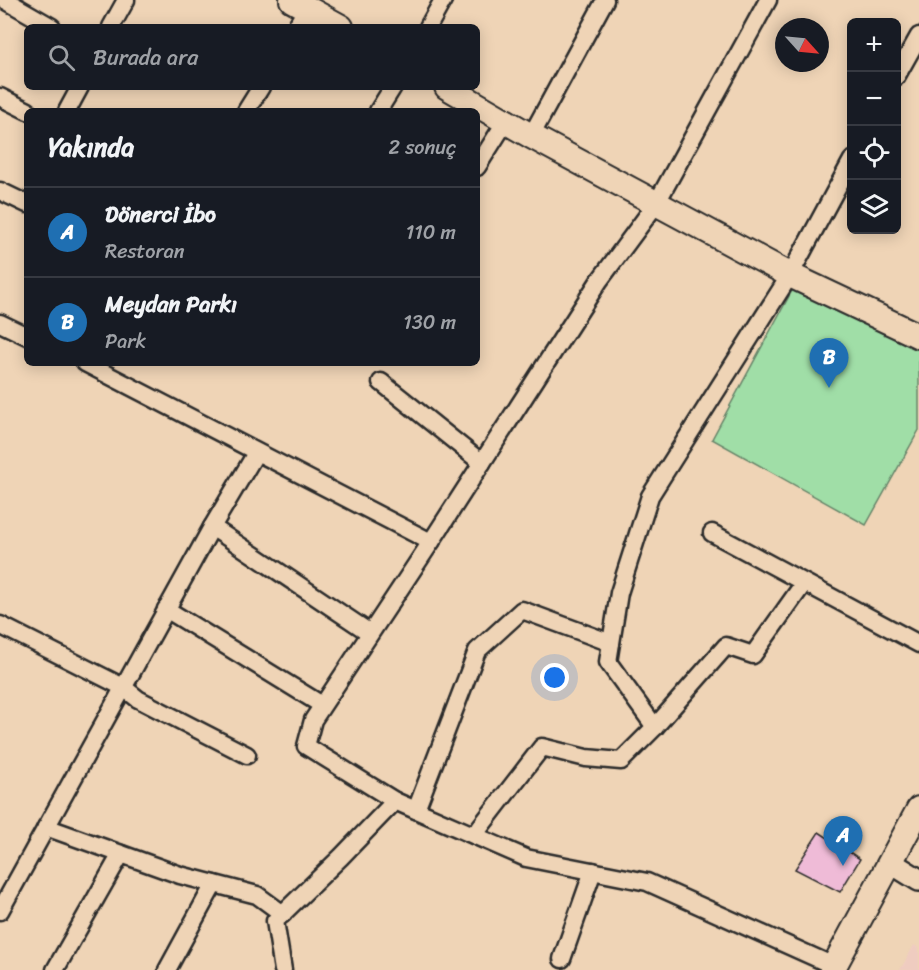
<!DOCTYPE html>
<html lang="tr">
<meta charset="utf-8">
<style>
body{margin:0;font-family:Sriracha,sans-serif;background:#20242c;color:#f1f3f6}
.controls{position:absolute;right:18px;top:18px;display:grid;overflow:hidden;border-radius:9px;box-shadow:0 3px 15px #0003}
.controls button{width:54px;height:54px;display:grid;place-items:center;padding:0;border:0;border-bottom:2px solid #363941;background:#171b24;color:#f1f3f6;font:30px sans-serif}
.compass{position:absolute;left:775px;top:18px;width:54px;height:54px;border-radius:50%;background:#171b24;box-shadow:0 3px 15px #0003;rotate:117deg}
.you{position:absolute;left:555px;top:678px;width:21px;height:21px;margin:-15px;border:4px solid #fff;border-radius:50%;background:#1a73e8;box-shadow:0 0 0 9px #1a73e833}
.badge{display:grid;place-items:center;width:39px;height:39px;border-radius:50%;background:#1f6fb2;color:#fff;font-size:20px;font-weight:700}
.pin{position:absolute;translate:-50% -50px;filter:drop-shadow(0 2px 3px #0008)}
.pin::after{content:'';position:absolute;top:32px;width:21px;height:18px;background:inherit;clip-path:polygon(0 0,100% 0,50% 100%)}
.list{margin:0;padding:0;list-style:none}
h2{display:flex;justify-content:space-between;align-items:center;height:78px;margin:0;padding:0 24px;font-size:26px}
h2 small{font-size:20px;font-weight:400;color:#9ea1a6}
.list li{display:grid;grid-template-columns:39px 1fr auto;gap:18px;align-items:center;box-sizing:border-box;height:90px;padding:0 24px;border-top:2px solid #363941}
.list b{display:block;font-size:22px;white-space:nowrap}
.list p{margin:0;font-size:20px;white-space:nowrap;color:#9ea1a6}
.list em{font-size:20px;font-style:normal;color:#9ea1a6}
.icon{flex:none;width:33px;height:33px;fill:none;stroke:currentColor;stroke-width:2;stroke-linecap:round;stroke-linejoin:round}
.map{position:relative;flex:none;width:919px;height:970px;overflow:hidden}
.search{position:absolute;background:#171b24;box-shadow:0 3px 15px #0003;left:24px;top:24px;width:456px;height:66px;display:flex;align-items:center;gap:15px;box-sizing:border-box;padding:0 21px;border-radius:9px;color:#9ea1a6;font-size:22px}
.panel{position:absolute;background:#171b24;box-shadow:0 3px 15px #0003;left:24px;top:108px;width:456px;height:258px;border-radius:9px}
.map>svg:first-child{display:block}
</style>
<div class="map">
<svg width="919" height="970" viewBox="0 0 919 970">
<rect width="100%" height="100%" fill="#efd4b6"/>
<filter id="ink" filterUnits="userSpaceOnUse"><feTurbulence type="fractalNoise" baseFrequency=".0167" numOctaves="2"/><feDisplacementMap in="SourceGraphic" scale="12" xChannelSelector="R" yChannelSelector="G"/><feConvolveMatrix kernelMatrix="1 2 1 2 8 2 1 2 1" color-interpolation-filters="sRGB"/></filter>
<g filter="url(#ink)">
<polygon fill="#efccc0" points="914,945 919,948 919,970 900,970"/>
<polygon fill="#a0dea7" stroke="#668469" stroke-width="1.5" points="794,287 919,347 919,430 866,525 712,439"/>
<polygon fill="#efbbd7" stroke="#2b2b2b" stroke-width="1.5" points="819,832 860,859 840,892 795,869"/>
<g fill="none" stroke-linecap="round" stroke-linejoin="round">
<defs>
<g id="minor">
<polyline points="5,0 52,27"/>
<polyline points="111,27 126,0"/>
<polyline points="296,27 307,8"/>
<polyline points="428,27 443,0"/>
<polyline points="896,77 919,36"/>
<polyline points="0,97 28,111"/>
<polyline points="67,111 80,87"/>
<polyline points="246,111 261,87"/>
<polyline points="378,111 393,87"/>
<polyline points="531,136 605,0"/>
<polyline points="477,167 506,121"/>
<polyline points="0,191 27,204"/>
<polyline points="0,323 27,336"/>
<polyline points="85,363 431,542"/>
<polyline points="381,382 482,463"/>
<polyline points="212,527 370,633"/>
<polyline points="712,533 919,644"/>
<polyline points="166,609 322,705"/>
<polyline points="0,625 123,687 138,699 247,755"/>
<polyline points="655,727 608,662 619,593 650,496 790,275 852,160"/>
<polyline points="395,801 306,746 313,720 431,542 599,281 656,204 768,0"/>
<polyline points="416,810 477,651 522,610 611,643"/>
<polyline points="46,827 180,875 257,895 283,914"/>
<polyline points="474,835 542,747 586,758 621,761 655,727 726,646 753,655 804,583"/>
<polyline points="0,911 212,527 256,453"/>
<polyline points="562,959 593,871"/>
<polyline points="55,970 121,854"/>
<polyline points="167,970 214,884"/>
<polyline points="283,970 275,921 341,857 395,801 526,858 647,882 834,966"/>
</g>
<polyline id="tertiary" points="890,862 919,880"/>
<g id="secondary">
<polyline points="292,0 341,27"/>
<polyline points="447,87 531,136 790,275 919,336"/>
<polyline points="832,970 919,809"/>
</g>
</defs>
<use href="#minor" stroke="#2b2b2b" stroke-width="21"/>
<use href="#tertiary" stroke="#2b2b2b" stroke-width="26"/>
<use href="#secondary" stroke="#2b2b2b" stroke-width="28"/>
<use href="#minor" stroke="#efd4b6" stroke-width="16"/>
<use href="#tertiary" stroke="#efd4b6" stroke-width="21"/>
<use href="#secondary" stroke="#efd4b6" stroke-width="24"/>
</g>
</g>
</svg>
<div class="controls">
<button>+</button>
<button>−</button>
<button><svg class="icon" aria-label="locate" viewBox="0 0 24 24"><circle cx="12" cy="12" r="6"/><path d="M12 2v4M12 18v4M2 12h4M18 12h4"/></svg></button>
<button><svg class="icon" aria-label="layers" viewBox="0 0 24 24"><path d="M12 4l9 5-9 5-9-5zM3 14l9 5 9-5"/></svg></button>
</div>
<svg class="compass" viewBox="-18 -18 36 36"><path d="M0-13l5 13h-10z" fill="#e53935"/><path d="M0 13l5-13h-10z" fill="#9ea1a6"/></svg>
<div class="you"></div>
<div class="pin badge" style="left:843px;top:866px">A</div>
<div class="pin badge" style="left:829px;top:388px">B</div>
<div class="search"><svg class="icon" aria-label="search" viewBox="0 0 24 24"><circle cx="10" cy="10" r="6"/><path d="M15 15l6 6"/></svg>Burada ara</div>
<section class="panel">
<h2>Yakında<small>2 sonuç</small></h2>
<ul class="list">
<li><span class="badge">A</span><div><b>Dönerci İbo</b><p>Restoran</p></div><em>110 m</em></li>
<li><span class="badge">B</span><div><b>Meydan Parkı</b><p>Park</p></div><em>130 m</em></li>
</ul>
</section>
</div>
